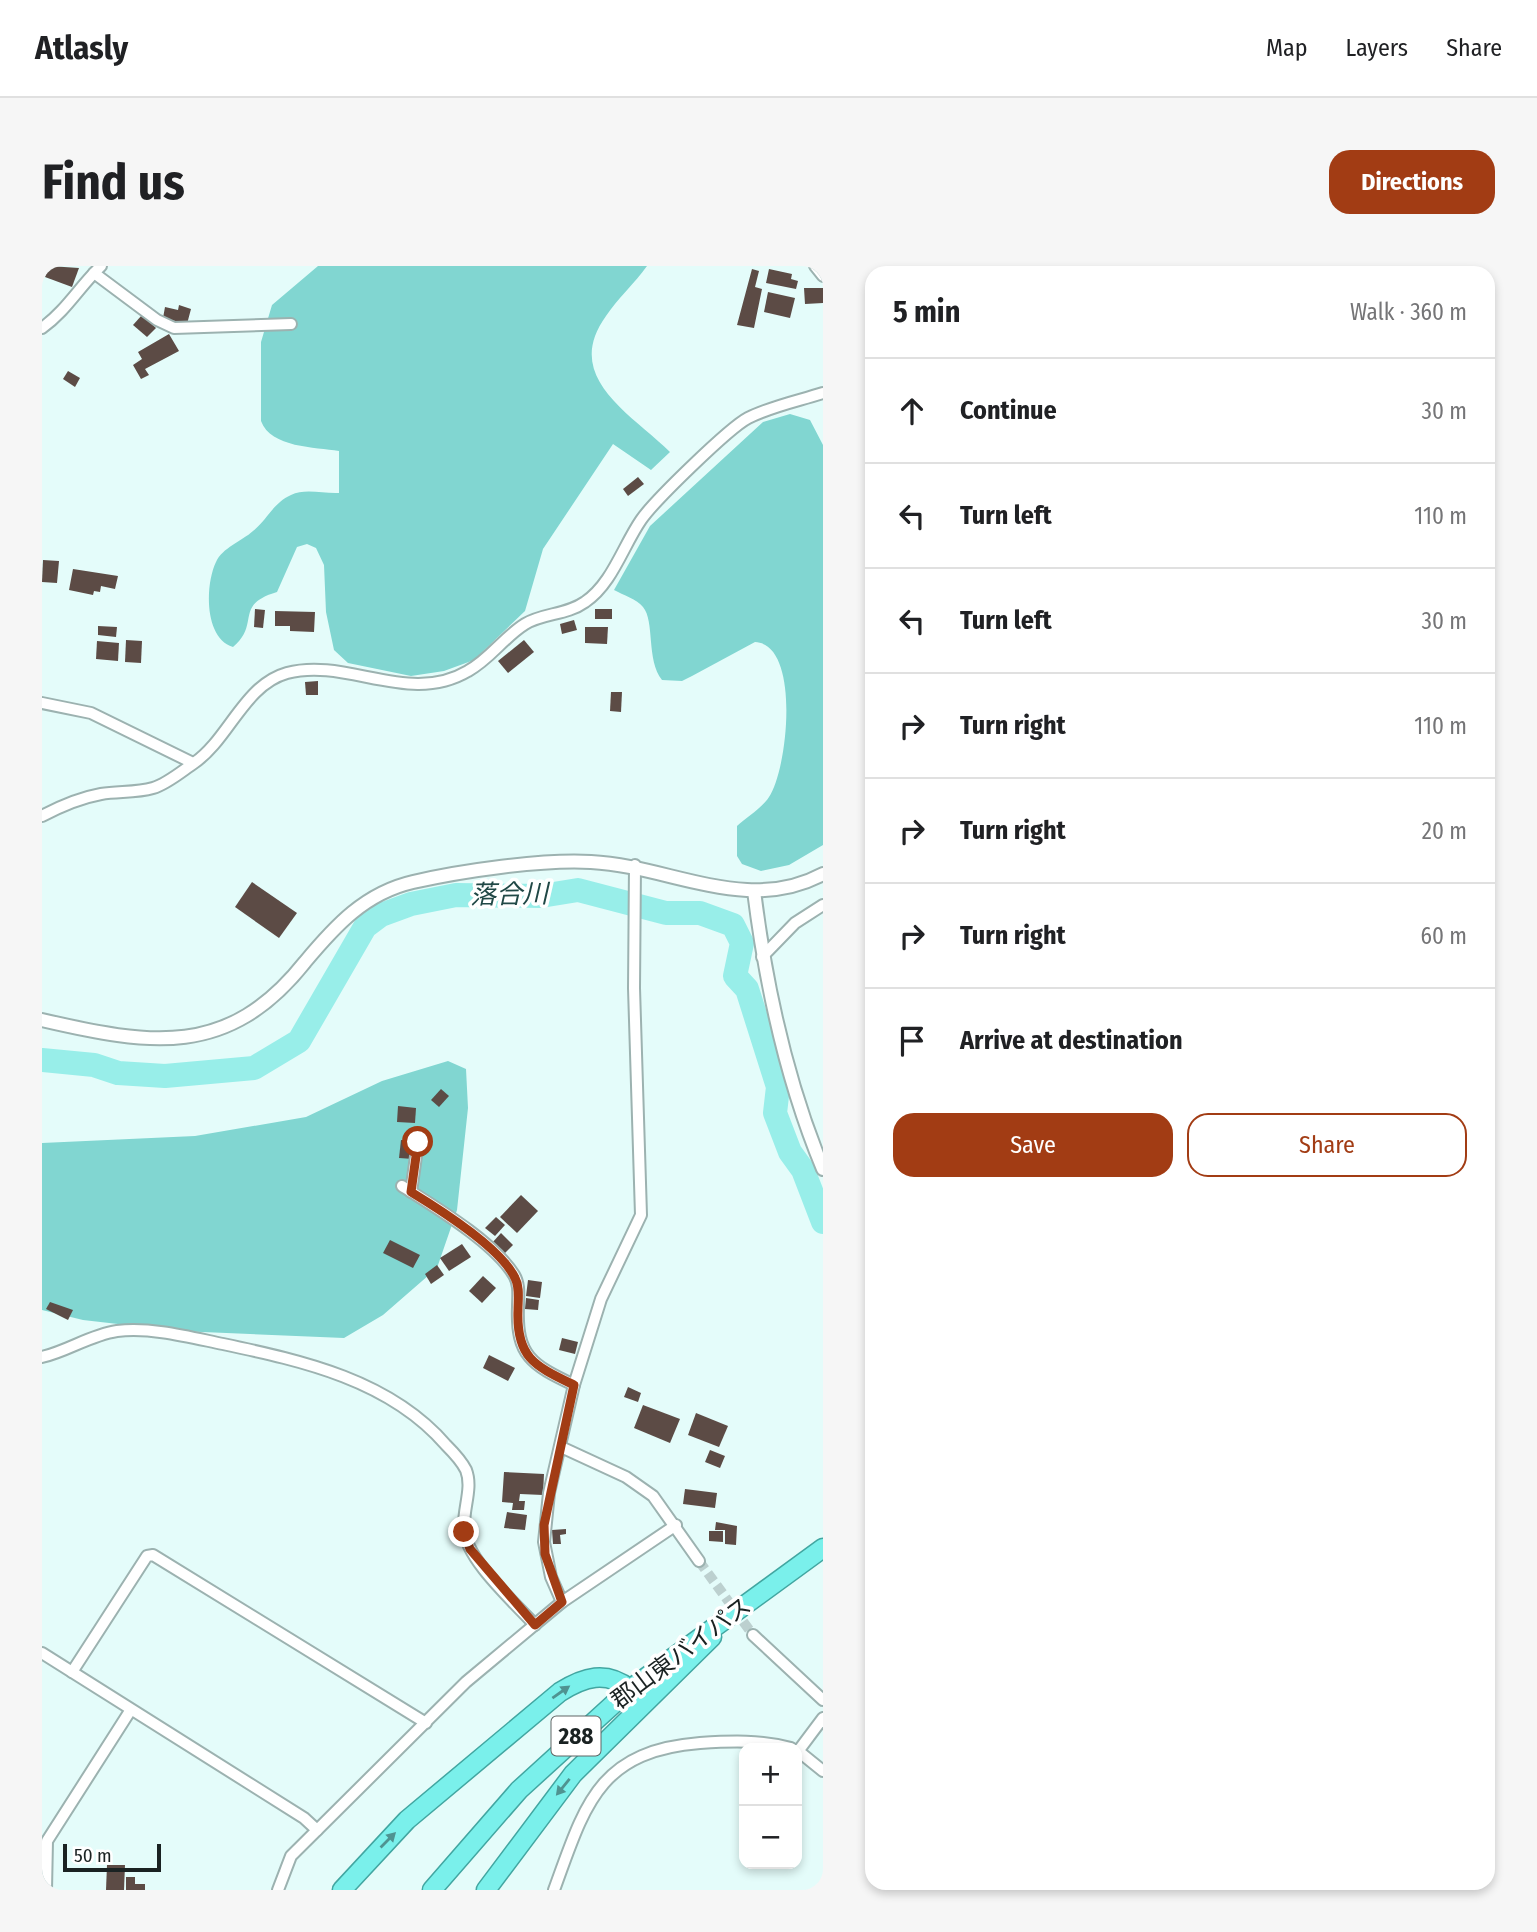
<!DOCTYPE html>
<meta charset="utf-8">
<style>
body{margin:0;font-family:"Fira Sans Condensed","Noto Sans JP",sans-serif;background:#f6f6f6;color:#202124}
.controls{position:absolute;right:21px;bottom:21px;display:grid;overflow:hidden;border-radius:14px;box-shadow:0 4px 10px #0003}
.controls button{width:63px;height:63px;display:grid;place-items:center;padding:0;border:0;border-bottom:2px solid #e0e0e0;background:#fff;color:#202124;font:35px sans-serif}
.scale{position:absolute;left:21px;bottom:18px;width:98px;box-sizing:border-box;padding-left:7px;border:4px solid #1a2222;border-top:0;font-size:19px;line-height:24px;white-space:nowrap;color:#1a2222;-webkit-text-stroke:5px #fff;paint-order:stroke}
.stop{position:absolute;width:21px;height:21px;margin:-16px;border:5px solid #a23c14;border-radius:50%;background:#fff}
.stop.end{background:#a23c14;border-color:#fff;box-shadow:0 2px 7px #0008}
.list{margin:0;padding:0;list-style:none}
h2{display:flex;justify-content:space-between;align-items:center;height:91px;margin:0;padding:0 28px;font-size:30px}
h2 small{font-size:23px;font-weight:400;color:#757577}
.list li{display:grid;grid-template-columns:46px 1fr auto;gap:21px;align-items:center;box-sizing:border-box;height:105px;padding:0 28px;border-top:2px solid #e0e0e0}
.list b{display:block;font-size:26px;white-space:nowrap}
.list em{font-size:23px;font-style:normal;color:#757577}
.actions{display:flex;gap:14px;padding:21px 28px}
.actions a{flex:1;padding:16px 0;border:2px solid #a23c14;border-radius:21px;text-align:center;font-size:24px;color:#a23c14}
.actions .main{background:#a23c14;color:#fff}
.icon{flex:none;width:38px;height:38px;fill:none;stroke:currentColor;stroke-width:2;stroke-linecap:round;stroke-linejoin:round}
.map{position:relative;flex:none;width:781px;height:1624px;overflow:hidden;border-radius:21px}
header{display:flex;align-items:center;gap:42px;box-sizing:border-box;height:98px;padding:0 35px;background:#fff;border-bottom:2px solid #e0e0e0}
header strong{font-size:33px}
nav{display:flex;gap:38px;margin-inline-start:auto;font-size:24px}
.intro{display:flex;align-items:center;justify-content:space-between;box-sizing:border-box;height:168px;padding:0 42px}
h1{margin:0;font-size:49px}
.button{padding:18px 32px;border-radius:21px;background:#a23c14;color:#fff;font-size:24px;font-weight:700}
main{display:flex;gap:42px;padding:0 42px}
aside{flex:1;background:#fff;border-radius:21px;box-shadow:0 4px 10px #0003}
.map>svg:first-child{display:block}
</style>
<header>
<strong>Atlasly</strong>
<nav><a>Map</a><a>Layers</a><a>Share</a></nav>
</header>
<div class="intro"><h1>Find us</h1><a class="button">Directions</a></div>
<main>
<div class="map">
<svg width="781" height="1624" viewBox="0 0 781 1624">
<rect width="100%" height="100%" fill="#e4fcfa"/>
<g fill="#81d6d1">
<path d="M276,0H605C593,17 576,32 564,50C520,111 588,147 628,186L609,204L571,178L501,283L483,345L432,394L402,405L369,410L306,397L292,384L284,346L282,299L274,282L265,278L255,281L235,326C191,339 219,358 191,381C162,372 163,319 174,296C180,282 200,275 211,265C226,253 231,237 249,229C263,222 282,228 297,227V185C273,181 229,182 219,155V76L230,39Z"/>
<path d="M748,148L768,154L781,179V579L747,599L719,605L700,598L695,590V560C705,551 720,542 727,531C746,503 759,378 713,376L650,410L640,415L620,414C604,394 613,355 601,341C595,333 581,329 572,324L608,260L721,156Z"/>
<polygon points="406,795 424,803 426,842 415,944 395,1002 341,1049 302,1072 137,1065 41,1054 0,1044 0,877 153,870 264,851 340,815"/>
</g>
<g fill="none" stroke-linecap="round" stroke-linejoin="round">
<polyline stroke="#98eee9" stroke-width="24" points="0,794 52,799 76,807 123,810 212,802 257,775 323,661 339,649 369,638 414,629 499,630 536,624 624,647 658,647 691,659 700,677 693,710 705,723 736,821 733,847 748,886 761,904 781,956"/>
</g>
<g fill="#5c4b45">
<polygon points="7,0 37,2 30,21 3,11"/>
<polygon points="710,3 717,5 713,21 720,23 712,62 695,59"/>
<polygon points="727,3 750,8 749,13 756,15 754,23 724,17"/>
<polygon points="762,22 781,22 781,37 763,38"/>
<polygon points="726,26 753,32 748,52 722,46"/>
<polygon points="137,39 149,43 145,58 121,52 123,41 136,44"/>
<polygon points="100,49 114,62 105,71 91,59"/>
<polygon points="127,68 137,85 103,103 107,109 99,113 91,99 100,93 96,86"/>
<polygon points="26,105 38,112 33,121 21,113"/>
<polygon points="596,211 602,218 586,230 581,223"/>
<polygon points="1,294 17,295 15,317 0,316"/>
<polygon points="31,303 76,310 73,323 59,320 58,326 52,325 51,329 27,324"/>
<polygon points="213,343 223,344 221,362 212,361"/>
<rect x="553" y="343" width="17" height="10"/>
<polygon points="233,345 273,346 272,366 248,365 248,360 233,360"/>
<polygon points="532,354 535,364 520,368 518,358"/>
<polygon points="56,360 75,361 74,371 56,369"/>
<polygon points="543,361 566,361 565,378 543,377"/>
<polygon points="84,374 100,375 99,397 83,396"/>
<polygon points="482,374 492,386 466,407 456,395"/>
<polygon points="55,375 77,377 76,395 54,393"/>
<polygon points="276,415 276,429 264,429 263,416"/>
<polygon points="569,426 580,426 579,446 568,445"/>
<polygon points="210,616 255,647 237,672 193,641"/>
<polygon points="399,823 407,830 397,841 389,834"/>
<polygon points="356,840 374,842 373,857 355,856"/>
<polygon points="359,874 372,875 371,893 357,892"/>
<polygon points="479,929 496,945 475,967 458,951"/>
<polygon points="454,951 463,959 453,970 443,962"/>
<polygon points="459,967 471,979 462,988 450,977"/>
<polygon points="348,974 378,989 371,1002 341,987"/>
<polygon points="420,978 429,991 407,1005 398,992"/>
<polygon points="395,999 402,1009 389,1018 383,1008"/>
<polygon points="441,1010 454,1022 440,1037 427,1025"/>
<polygon points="486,1014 500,1016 498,1032 484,1030"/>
<polygon points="484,1032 497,1034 496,1044 483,1043"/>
<polygon points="8,1036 31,1044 26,1054 4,1043"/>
<polygon points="520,1072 536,1076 533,1088 517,1084"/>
<polygon points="447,1089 473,1102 466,1115 441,1102"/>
<polygon points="586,1121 599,1127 596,1136 582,1131"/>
<polygon points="601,1139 638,1153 628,1177 592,1162"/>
<polygon points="654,1147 686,1160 677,1181 646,1169"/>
<polygon points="668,1184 683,1190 678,1202 663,1196"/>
<polygon points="462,1206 502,1208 501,1229 478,1228 477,1235 483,1235 482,1244 470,1244 471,1237 460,1236"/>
<polygon points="643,1223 675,1227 673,1242 641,1238"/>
<polygon points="465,1246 485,1249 483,1264 462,1262"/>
<polygon points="674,1256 695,1260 694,1279 683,1278 683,1264 673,1264"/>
<polygon points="524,1263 524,1268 518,1269 519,1278 511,1278 510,1264"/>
<polygon points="667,1265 681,1265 681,1276 667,1275"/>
<polygon points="65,1599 83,1599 82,1624 64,1624"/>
<polygon points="84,1611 93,1611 93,1618 103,1618 103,1624 84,1624"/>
</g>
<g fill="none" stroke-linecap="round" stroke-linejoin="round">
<polyline stroke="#bcd0cf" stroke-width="10" stroke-dasharray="10 5" stroke-linecap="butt" points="657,1295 711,1369"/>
<defs>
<g id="minor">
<polyline points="773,0 781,10"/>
<polyline points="52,7 115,54 132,62 249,58"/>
<path d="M0,62C24,45 38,20 59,0"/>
<polyline points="0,437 49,447 151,497"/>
<path d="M0,550C19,540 37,532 59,528C76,525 94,527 111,522C125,518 140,505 152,497C187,473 202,419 245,407C305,391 367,440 426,405C448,393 462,371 483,358C501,347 525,349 543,336C570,318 581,280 599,254C612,235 687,162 706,152C730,140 756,135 781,127"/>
<polyline points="720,691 753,657 781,639"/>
<path d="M360,920C393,941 452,976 472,1009C478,1019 476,1030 476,1041C474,1090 490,1099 532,1119"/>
<polyline points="369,926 376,876"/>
<path d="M0,1091C26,1085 48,1069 75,1065C110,1061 147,1071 181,1078C261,1095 348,1114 404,1179C411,1186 419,1194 424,1204C431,1222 421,1242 422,1262C423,1293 472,1336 493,1359"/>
<polyline points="519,1181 584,1211 611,1230 657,1295"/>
<polyline points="520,1336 509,1311 502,1276 507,1227 532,1119 559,1033 599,949 592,722 593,599"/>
<polyline points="711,1369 781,1434"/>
<polyline points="0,1387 262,1552 275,1564"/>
<polyline points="30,1406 105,1290 111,1289 384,1457"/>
<polyline points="755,1484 781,1505"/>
<polyline points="757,1484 781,1452"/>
<polyline points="4,1624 5,1575 88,1445"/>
<polyline points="236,1624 249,1590 424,1416 520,1336 634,1259"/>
<path d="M512,1624C543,1539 556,1485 658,1477C690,1475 719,1474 749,1482"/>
</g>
<g id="tertiary">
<path d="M712,625C724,721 744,814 781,903"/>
<path d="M0,754C108,779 186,793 263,696C293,660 323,627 371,616C419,605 501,593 549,596C628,600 705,649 781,608"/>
</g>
<g id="trunk">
<path d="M300,1624L365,1554L518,1426C542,1411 564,1404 588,1423"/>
<polyline points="390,1624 477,1524 588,1423 781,1282"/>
<polyline points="444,1624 531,1508 670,1371"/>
</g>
</defs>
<use href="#minor" stroke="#9cb2b0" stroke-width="14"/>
<use href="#tertiary" stroke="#9cb2b0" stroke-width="16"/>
<use href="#trunk" stroke="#42a6a1" stroke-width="21"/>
<use href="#minor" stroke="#fff" stroke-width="10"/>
<use href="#tertiary" stroke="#fff" stroke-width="12"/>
<use href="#trunk" stroke="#7af0eb" stroke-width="18"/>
</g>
<defs><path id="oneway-solid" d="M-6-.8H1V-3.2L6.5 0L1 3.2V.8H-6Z" transform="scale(1.75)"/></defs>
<g fill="#4f9391">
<use href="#oneway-solid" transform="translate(519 1426) rotate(-35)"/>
<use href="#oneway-solid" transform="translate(521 1521) rotate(129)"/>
<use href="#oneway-solid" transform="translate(346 1574) rotate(-45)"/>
</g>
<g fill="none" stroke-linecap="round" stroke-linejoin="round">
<path stroke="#a23c14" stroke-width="9" d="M376,876L369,926C397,943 459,982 473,1012C478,1021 476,1033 476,1044C474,1092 493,1100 532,1119L502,1259L503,1288L520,1336L493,1359L428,1283L422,1266"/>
</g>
<g text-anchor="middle" stroke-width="7" stroke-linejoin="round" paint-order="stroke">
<rect fill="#fff" stroke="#5f6464" stroke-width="2" x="509.5" y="1450.5" width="49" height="39" rx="5"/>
<g font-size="23" font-weight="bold" fill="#1a2222">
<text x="534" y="1478">288</text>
</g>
<g font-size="24" fill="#1a2222" stroke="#fff">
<text transform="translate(639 1387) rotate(-37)" y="8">郡山東バイパス</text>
</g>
<g font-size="26" font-style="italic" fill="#204846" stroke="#fff">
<text transform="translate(467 628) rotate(-1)" y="9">落合川</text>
</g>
</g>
</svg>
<div class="controls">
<button>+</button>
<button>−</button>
</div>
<div class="scale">50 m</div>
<div class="stop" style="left:376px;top:876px"></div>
<div class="stop end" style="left:422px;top:1266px"></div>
</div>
<aside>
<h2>5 min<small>Walk · 360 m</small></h2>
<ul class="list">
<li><svg class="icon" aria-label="ahead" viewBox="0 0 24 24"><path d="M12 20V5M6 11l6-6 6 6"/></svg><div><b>Continue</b></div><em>30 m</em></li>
<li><svg class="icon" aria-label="left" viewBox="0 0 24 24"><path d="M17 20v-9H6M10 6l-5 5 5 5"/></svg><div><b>Turn left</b></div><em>110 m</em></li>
<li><svg class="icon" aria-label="left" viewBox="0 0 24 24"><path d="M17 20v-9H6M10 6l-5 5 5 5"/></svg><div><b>Turn left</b></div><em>30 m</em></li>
<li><svg class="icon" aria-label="right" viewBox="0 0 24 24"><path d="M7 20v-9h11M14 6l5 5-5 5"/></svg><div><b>Turn right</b></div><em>110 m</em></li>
<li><svg class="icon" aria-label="right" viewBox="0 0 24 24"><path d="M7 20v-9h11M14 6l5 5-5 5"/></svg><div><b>Turn right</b></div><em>20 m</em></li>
<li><svg class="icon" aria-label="right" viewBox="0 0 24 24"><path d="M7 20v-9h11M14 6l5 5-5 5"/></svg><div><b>Turn right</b></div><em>60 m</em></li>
<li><svg class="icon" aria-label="arrive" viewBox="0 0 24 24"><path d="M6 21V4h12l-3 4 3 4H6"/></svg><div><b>Arrive at destination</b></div></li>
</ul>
<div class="actions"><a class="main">Save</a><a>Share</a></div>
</aside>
</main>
